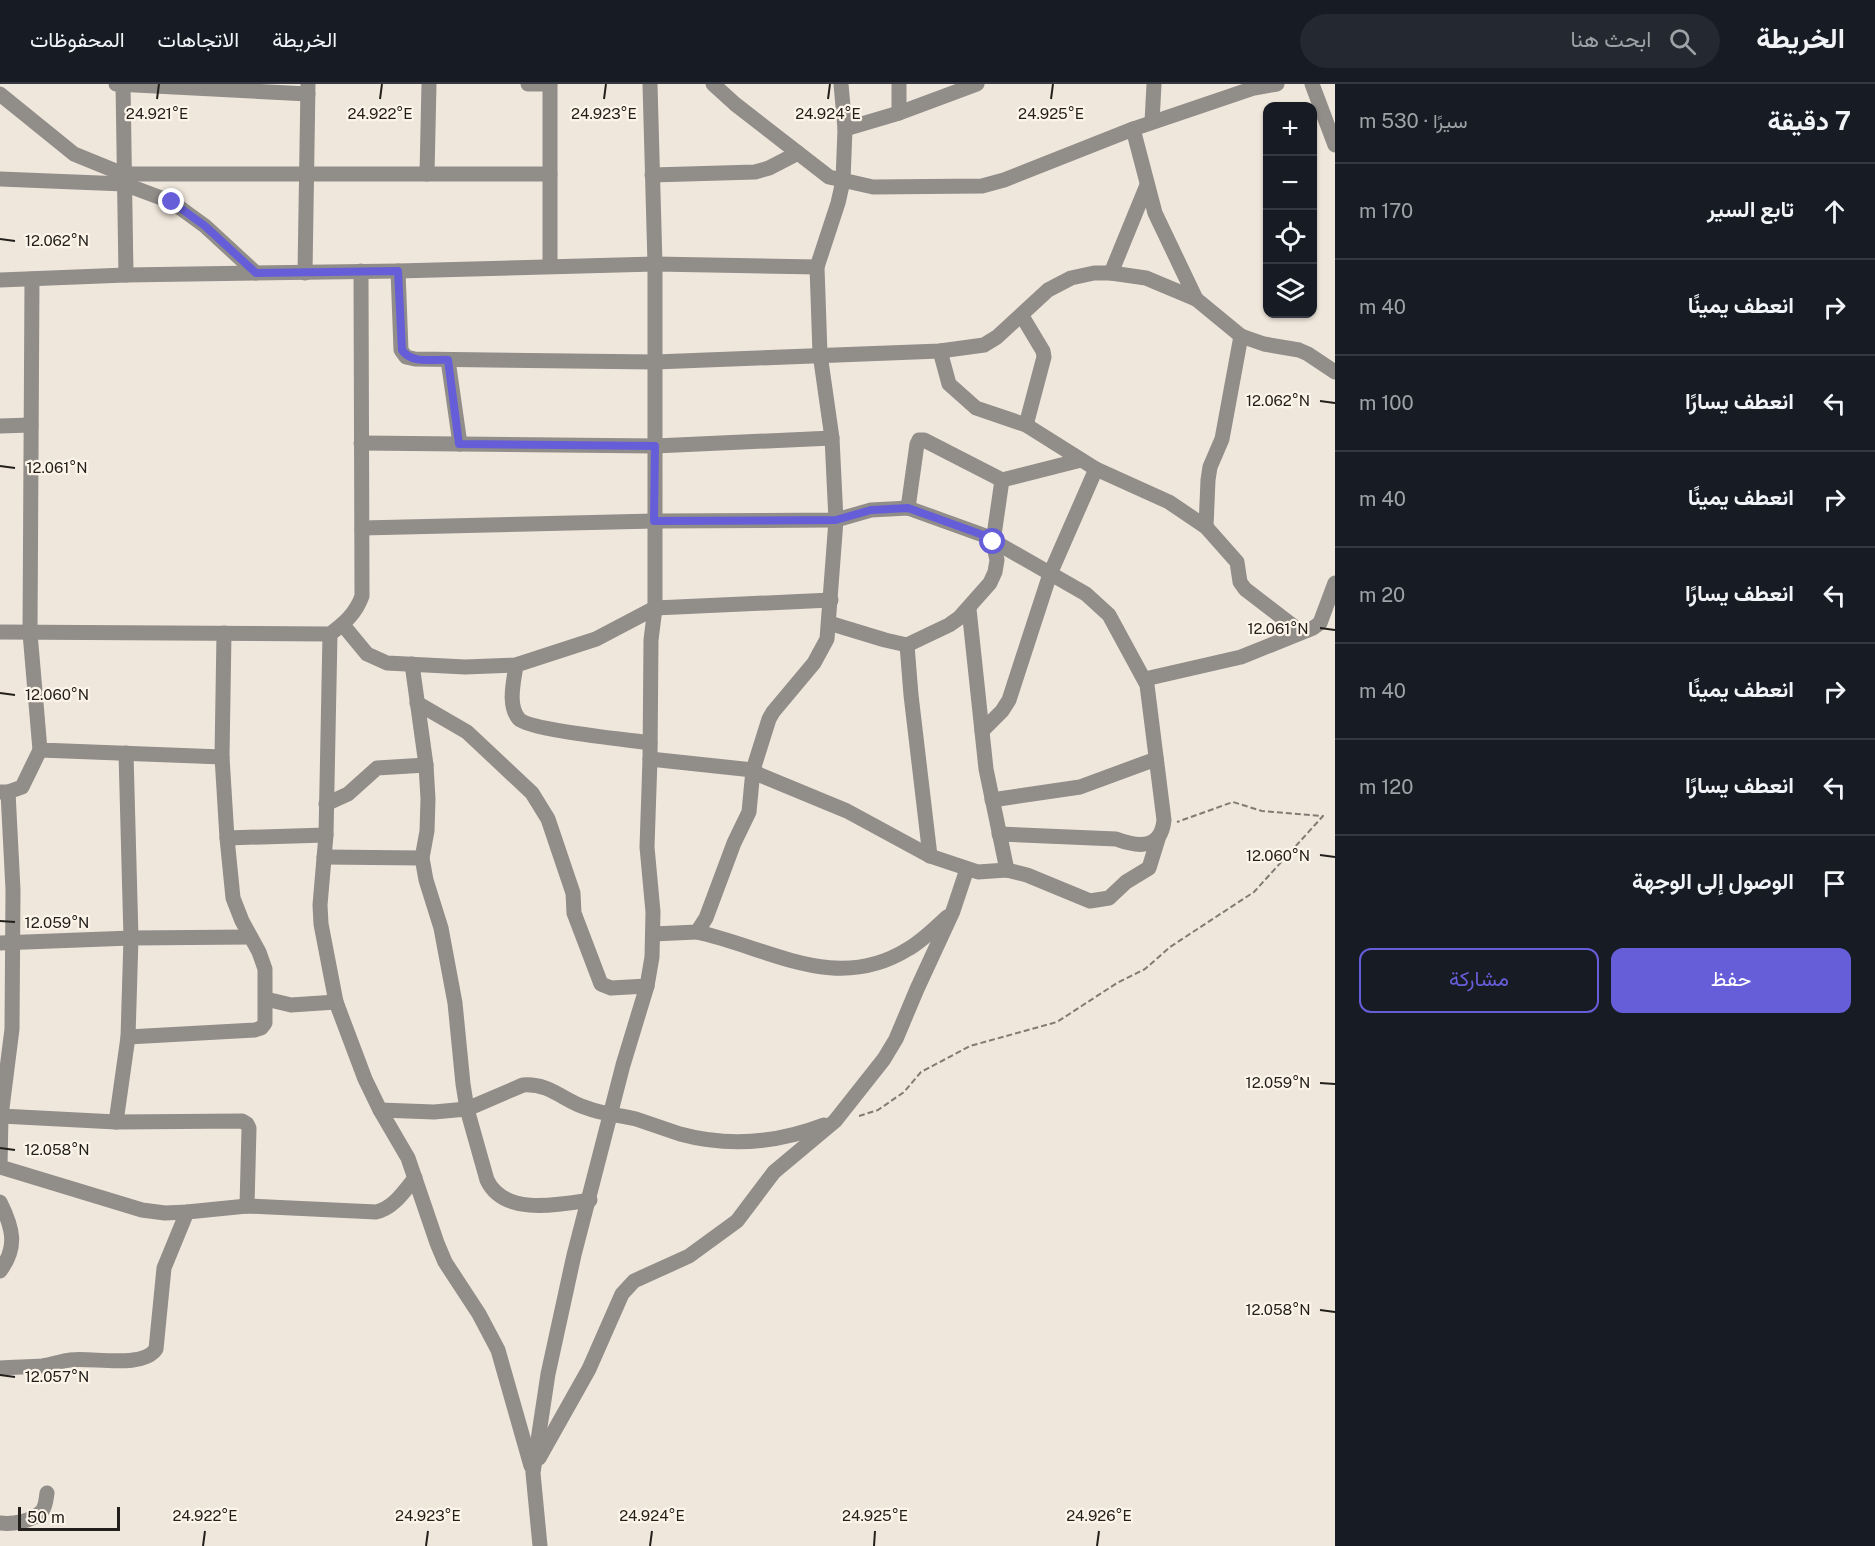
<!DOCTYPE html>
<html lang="ar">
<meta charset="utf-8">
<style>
body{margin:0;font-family:"Public Sans",Vazirmatn,sans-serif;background:#242831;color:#f1f3f6;direction:rtl}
.controls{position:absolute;right:18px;top:18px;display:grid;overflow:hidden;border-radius:12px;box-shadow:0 2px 4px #0004}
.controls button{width:54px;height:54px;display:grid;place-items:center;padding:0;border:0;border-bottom:2px solid #363941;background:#171b24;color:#f1f3f6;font:30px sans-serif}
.scale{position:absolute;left:18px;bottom:15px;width:102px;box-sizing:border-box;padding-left:6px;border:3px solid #23201c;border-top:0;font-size:16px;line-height:21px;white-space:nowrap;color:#23201c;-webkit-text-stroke:4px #fdf4e9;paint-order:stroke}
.stop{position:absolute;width:18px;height:18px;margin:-14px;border:4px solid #665ed8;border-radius:50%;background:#fff}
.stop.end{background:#665ed8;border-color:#fff;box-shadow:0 2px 6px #0008}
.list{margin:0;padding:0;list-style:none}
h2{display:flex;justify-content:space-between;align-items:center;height:78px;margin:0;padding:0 24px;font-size:26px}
h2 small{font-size:20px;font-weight:400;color:#9ea1a6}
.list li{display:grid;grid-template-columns:39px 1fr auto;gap:18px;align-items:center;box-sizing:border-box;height:96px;padding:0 24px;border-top:2px solid #363941}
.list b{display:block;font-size:22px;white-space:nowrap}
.list em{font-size:20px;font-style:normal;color:#9ea1a6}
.actions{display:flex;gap:12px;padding:18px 24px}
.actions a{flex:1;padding:14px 0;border:2px solid #665ed8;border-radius:12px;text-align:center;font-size:21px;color:#665ed8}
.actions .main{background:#665ed8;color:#fff}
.icon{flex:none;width:33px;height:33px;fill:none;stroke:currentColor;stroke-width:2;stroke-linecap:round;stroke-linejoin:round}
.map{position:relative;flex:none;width:1335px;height:1462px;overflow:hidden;direction:ltr}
header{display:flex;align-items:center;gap:36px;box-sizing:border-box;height:84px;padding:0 30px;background:#171b24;border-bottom:2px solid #363941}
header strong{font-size:28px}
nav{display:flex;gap:33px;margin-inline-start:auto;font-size:21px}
.search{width:420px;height:54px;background:#242831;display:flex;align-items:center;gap:15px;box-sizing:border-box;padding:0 21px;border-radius:33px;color:#9ea1a6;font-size:22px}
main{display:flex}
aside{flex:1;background:#171b24}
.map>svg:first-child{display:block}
</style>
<header>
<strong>الخريطة</strong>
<div class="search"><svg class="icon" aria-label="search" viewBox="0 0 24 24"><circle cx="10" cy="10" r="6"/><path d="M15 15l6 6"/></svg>ابحث هنا</div>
<nav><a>الخريطة</a><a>الاتجاهات</a><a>المحفوظات</a></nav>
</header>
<main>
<aside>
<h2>7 دقيقة<small>سيرًا · 530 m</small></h2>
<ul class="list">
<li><svg class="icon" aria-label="ahead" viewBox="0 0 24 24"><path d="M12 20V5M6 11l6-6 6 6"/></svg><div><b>تابع السير</b></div><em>170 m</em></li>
<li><svg class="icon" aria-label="right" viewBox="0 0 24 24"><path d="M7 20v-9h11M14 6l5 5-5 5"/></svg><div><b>انعطف يمينًا</b></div><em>40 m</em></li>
<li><svg class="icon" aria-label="left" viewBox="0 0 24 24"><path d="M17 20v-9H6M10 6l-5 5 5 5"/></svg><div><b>انعطف يسارًا</b></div><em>100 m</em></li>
<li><svg class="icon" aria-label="right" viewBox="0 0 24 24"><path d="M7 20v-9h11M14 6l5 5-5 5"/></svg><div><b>انعطف يمينًا</b></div><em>40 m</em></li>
<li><svg class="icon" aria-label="left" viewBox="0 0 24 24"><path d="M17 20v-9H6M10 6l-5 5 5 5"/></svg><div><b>انعطف يسارًا</b></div><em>20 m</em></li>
<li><svg class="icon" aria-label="right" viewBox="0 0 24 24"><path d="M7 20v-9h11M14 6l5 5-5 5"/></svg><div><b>انعطف يمينًا</b></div><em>40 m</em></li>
<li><svg class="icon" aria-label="left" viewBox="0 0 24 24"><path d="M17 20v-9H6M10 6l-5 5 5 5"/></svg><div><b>انعطف يسارًا</b></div><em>120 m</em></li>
<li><svg class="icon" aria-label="arrive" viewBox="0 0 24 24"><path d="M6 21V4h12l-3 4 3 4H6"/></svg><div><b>الوصول إلى الوجهة</b></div></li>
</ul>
<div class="actions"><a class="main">حفظ</a><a>مشاركة</a></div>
</aside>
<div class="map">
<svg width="1335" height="1462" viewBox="0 0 1335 1462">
<rect width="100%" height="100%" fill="#f0e7dc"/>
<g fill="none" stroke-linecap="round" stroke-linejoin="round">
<polyline stroke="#817b74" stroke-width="2" stroke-dasharray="6 3" stroke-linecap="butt" points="859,1032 878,1026 904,1008 921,988 970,962 1057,938 1117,899 1145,885 1170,863 1254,808 1323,732 1262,727 1233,718 1177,738"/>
<g stroke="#918d89" stroke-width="15">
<polyline points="116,0 308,10"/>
<polyline points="123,0 126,191"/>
<polyline points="528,0 550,0"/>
<polyline points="713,0 735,20 829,93 873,103 982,102 1004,96 1133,45 1254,4 1277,0"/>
<polyline points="1312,0 1335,61"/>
<polyline points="0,10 74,70 123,90 550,90"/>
<polyline points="899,29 899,0"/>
<polyline points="1152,38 1154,0"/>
<polyline points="845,45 899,29 977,0"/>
<polyline points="1133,45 1155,129 1196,215"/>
<polyline points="427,90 429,0"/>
<polyline points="652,91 755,88 769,84 798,69"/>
<polyline points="0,95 124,100 172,118 205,142 256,189"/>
<polyline points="550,182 550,0"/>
<polyline points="398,187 401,266 406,273 415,275 655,278 940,267 984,261 997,253 1048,206 1071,194 1094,189 1111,189 1146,194 1196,215 1241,252 1264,260 1299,266 1308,270 1335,288"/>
<polyline points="305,189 308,0"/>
<polyline points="1111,189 1147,101"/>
<polyline points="32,195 30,549 40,666 222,673"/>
<polyline points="0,196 126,191 398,187 655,180 817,183"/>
<polyline points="1022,232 1043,267 1044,273 1026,341"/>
<polyline points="940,267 949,300 976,324 1026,341 1096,385 1169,418 1206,443 1237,478 1240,498 1245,505 1301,548"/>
<polyline points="448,276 460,360"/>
<polyline points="0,342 31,341"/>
<polyline points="361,359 655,362 832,354"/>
<polyline points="908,424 917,360 919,356 924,356 1002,396 1081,376"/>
<polyline points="1206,443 1208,396 1210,383 1222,355 1241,252"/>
<path d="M362,444L654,437L836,436L871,426L908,424L983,451L1086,510L1109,531L1147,601L1164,736C1161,766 1138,763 1116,755L999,750"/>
<polyline points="969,525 986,685 1007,786"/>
<polyline points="829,539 885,556 907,561 949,541 959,534 990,499 995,488 997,476 993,458 1002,396"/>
<polyline points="343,541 367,570 387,579 465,583 516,581 596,555 655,524 831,516"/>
<path d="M0,548L330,550C345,539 356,529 362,512L361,187"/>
<polyline points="330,550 326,751 320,821 321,840 336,918 365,995 380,1026 408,1074 437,1159 445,1178 479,1230 498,1266 531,1382"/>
<polyline points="907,561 911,611 930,772"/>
<path d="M412,580L426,681L428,715L427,747L422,774L426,796L441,844L455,919L463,1000L467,1025L487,1096C504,1132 558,1121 590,1116"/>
<path d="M516,581C514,597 507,621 519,635C529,646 630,656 650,659"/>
<polyline points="1145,595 1241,573 1313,544 1320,539 1335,499"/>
<polyline points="417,619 467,648 532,709 548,735 573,809 574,829 601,900 611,904 647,902"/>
<polyline points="982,647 1002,627 1009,616 1050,490 1096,385"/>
<polyline points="650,675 753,686 760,691 847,727 930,772 978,788 1007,786 1027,791 1090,817 1109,814 1126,798 1149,784 1158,755"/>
<polyline points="0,708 8,708 22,703 40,666"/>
<polyline points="992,716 1080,703 1156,675"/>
<polyline points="326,720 348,710 377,684 426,681"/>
<polyline points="227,754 326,751"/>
<polyline points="324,773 422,774"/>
<path d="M697,848C770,864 836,910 908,865C922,857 935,844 947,833"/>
<polyline points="653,850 697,848 706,834 734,759 749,728 753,686 769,635 773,628 814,579 827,555 836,436 832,354 820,270 817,183 838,119 843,97 845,45 841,0"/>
<polyline points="0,859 131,854 250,853"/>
<polyline points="266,915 291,921 336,918"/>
<polyline points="128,953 255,946 261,944 265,939 265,885 259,868 242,837 233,814 227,754 222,673 224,549"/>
<path d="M380,1026L434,1028L467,1025L523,1001C551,999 563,1017 587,1024C602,1030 620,1031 636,1035C651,1040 665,1045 680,1050C728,1063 777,1059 824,1041"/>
<polyline points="1,1032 116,1038 242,1037 247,1040 249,1044 247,1122"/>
<polyline points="116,1038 128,953 131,854 126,669"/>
<polyline points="0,1082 1,1032 12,945 13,806 8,708"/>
<path d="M0,1083L142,1126L165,1129L187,1128L247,1122L376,1128C394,1124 404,1107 415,1094"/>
<path d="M0,1118C13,1144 18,1163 0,1187"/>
<path d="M0,1284C14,1283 28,1283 42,1282C52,1281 61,1277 70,1276C92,1273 143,1285 156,1265L164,1184L187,1128"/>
<polyline points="539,1374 589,1285 622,1210 634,1197 689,1172 737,1137 774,1088 835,1037 884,975 896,955 917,905 953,827 967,785"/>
<path d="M0,1439C12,1441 33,1437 42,1427C46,1422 46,1415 47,1409"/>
<polyline points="540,1462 533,1389 548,1290 574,1171 623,981 647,902 652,873 653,828 647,763 650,675 651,556 655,524 655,180 650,0"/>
</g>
</g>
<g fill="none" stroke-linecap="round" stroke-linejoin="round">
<path stroke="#665ed8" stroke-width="8" d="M172,118L205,142L256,189L398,187L402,266C411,280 432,275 448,276L459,360L655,362L654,437L836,436L871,426L908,424L983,451L993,458"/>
</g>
<path fill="none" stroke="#23201c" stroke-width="2" d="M157,15L159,0M380,15L382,0M604,15L606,0M828,15L830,0M1051,15L1053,0M0,155L15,157M1320,317L1335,319M0,382L15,384M1320,544L1335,546M0,609L15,611M1320,771L1335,773M0,837L15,838M1320,999L1335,1000M0,1064L15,1066M1320,1226L1335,1228M0,1291L15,1293M203,1462L205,1447M426,1462L428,1447M650,1462L652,1447M874,1462L875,1447M1097,1462L1099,1447"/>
<g font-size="15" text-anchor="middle" fill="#23201c" stroke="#fdf4e9" stroke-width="4.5" stroke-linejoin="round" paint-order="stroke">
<text x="157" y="35">24.921°E</text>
<text x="380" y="35">24.922°E</text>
<text x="604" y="35">24.923°E</text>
<text x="828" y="35">24.924°E</text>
<text x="1051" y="35">24.925°E</text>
<text x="57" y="162">12.062°N</text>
<text x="1278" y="322">12.062°N</text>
<text x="57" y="389">12.061°N</text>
<text x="1278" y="550">12.061°N</text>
<text x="57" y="616">12.060°N</text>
<text x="1278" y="777">12.060°N</text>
<text x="57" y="844">12.059°N</text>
<text x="1278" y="1004">12.059°N</text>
<text x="57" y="1071">12.058°N</text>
<text x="1278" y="1231">12.058°N</text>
<text x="57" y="1298">12.057°N</text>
<text x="205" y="1437">24.922°E</text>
<text x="428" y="1437">24.923°E</text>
<text x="652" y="1437">24.924°E</text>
<text x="875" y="1437">24.925°E</text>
<text x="1099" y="1437">24.926°E</text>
</g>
</svg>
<div class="controls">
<button>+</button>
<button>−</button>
<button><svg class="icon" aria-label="locate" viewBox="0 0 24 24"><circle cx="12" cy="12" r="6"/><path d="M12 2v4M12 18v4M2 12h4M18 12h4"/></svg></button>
<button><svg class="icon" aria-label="layers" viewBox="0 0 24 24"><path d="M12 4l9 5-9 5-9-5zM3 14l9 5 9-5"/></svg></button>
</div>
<div class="scale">50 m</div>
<div class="stop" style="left:993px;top:458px"></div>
<div class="stop end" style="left:172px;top:118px"></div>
</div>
</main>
